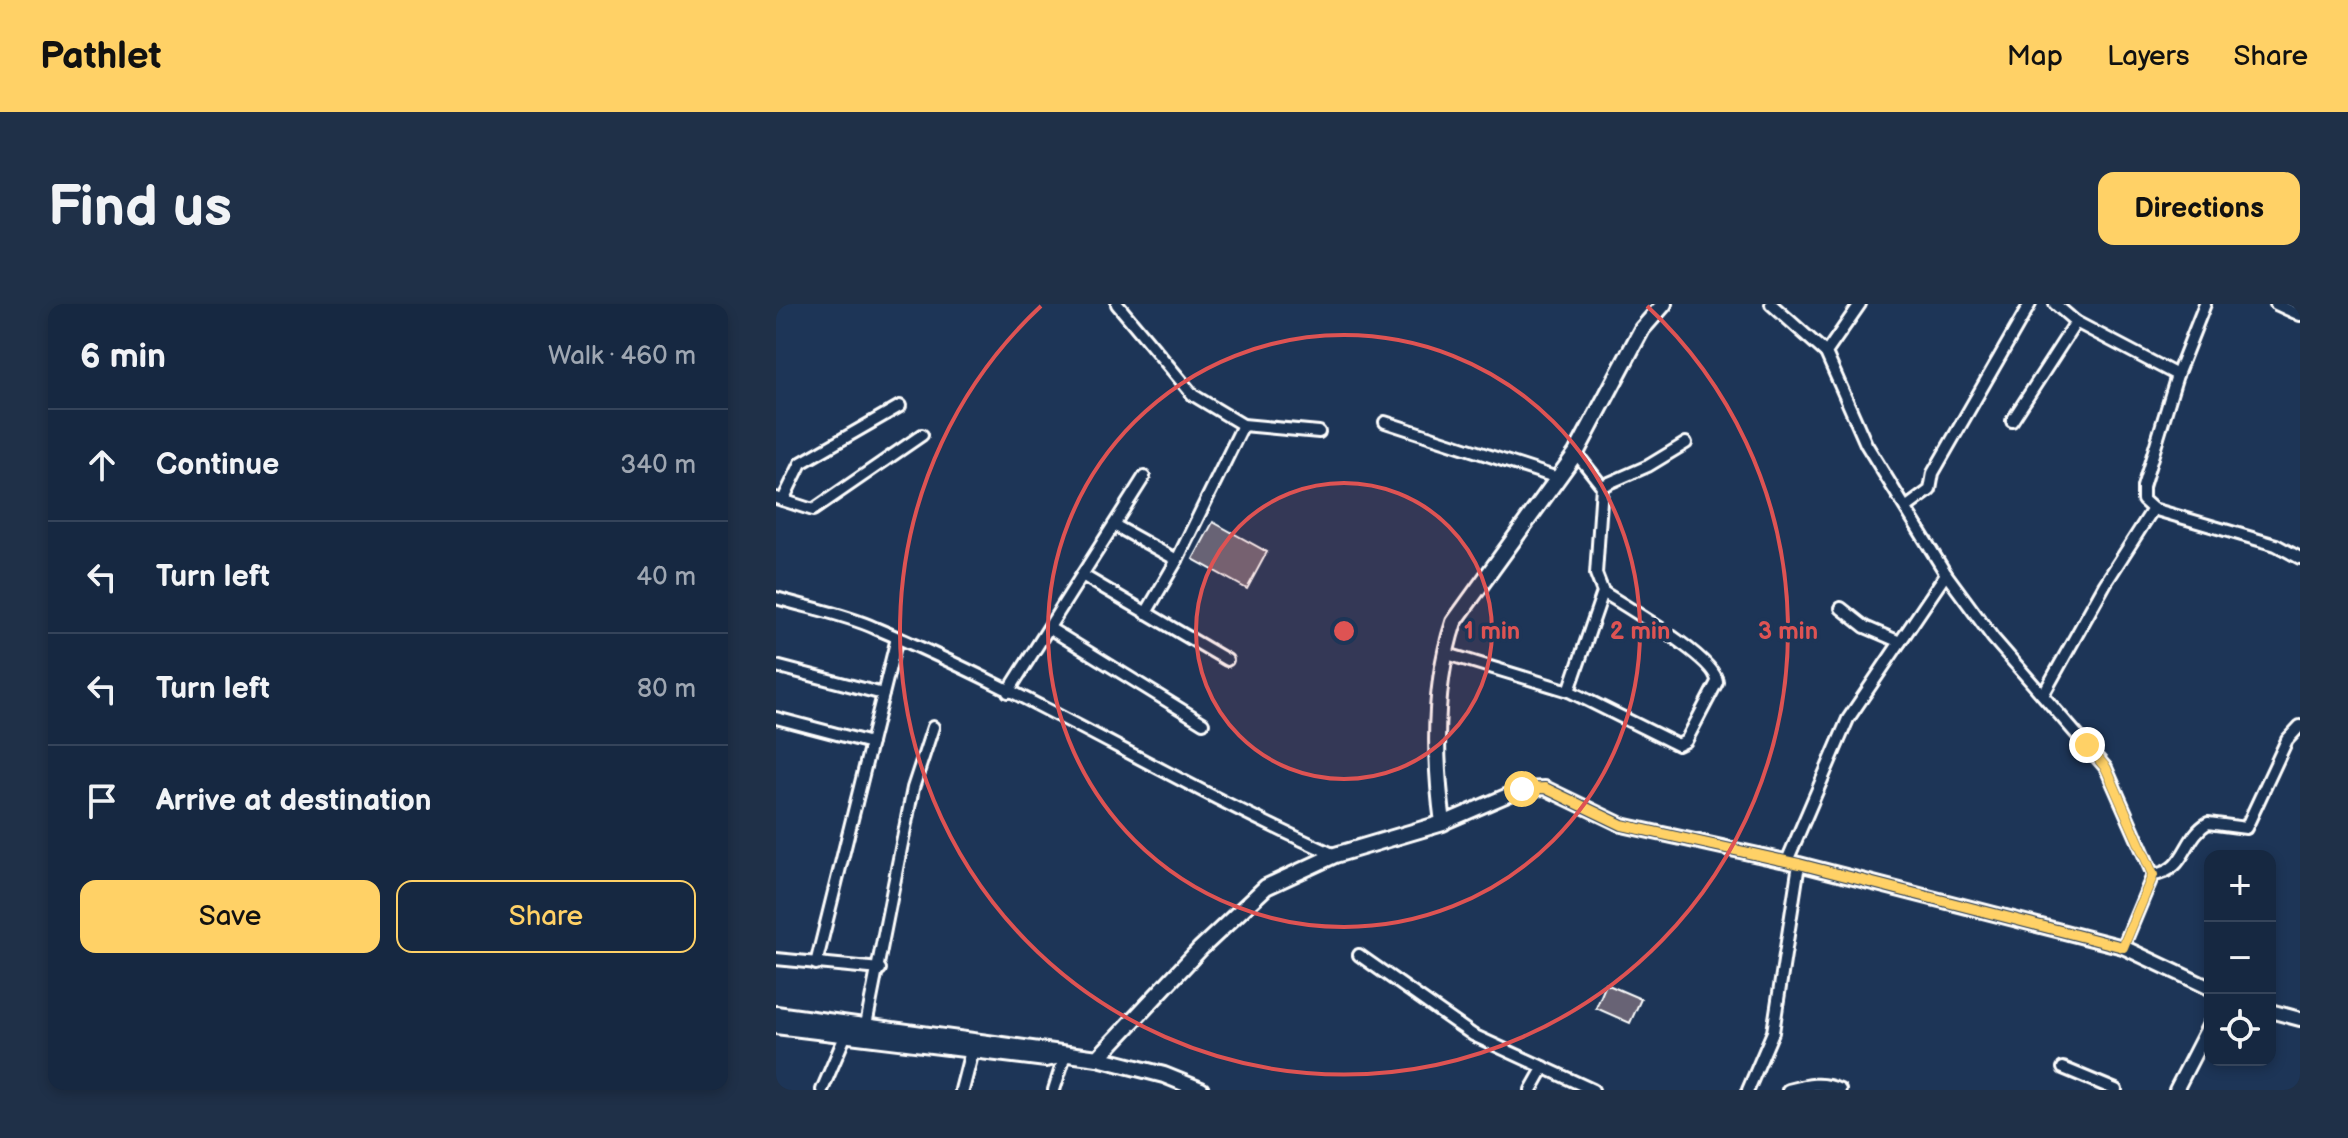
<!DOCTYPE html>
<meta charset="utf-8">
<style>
body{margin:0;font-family:"Balsamiq Sans",sans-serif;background:#1f3048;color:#f1f3f6}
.controls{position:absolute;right:24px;bottom:24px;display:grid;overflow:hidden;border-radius:16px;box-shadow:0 4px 12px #0003}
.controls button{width:72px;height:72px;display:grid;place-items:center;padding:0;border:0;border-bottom:2px solid #35445a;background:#162841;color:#f1f3f6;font:40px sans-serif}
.stop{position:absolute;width:24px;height:24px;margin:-18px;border:6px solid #ffd166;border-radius:50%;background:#fff}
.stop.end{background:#ffd166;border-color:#fff;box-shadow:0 2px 8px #0008}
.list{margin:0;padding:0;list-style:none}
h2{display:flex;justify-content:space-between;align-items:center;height:104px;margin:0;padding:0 32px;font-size:34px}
h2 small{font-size:26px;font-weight:400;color:#9ea6b1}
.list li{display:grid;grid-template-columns:52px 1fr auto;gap:24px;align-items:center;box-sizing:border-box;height:112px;padding:0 32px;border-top:2px solid #35445a}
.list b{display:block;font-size:30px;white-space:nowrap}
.list em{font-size:26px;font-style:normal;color:#9ea6b1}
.actions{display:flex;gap:16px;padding:24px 32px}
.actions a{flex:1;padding:18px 0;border:2px solid #ffd166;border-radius:16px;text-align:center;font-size:28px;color:#ffd166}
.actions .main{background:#ffd166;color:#111}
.icon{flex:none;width:44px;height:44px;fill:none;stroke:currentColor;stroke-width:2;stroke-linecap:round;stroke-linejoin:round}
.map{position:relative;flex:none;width:1524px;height:786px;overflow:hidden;border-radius:16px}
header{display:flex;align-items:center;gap:48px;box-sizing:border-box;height:112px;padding:0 40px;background:#ffd166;color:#111}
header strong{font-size:38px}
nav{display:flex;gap:44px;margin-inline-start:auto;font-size:28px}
.intro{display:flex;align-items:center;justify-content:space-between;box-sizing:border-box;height:192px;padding:0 48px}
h1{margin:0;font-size:56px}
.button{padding:20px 36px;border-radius:16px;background:#ffd166;color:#111;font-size:28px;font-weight:700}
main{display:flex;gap:48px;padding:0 48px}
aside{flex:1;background:#162841;border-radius:16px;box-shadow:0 4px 12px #0003}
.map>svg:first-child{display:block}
</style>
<header>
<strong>Pathlet</strong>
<nav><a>Map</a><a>Layers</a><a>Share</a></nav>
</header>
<div class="intro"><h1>Find us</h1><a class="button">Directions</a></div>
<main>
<aside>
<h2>6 min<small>Walk · 460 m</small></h2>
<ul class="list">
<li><svg class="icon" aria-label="ahead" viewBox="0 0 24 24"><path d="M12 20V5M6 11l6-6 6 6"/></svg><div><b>Continue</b></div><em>340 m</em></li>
<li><svg class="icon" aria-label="left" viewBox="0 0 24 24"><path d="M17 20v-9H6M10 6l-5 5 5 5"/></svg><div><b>Turn left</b></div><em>40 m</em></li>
<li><svg class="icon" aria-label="left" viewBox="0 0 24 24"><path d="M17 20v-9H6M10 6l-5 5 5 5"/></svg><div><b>Turn left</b></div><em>80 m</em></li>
<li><svg class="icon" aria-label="arrive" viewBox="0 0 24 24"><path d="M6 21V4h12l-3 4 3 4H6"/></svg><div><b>Arrive at destination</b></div></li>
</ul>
<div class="actions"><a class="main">Save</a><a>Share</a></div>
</aside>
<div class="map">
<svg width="1524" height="786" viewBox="0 0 1524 786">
<rect width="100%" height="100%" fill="#1d3557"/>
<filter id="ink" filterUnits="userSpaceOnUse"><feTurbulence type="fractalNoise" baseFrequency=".0125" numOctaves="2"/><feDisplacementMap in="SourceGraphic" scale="16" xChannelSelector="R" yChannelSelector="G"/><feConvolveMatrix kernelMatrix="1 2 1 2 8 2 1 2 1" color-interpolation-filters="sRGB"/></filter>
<g filter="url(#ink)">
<g fill="#686474" stroke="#fff" stroke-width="2">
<polygon points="437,218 491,248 471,285 417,255"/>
<polygon points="830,680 865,695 854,719 820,704"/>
</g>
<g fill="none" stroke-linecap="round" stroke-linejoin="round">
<defs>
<g id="minor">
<polyline points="341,0 417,91 467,121 543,128"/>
<polyline points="995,0 1050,49"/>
<polyline points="1084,0 1050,49 1090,140 1170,270 1217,334 1330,464 1377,571 1347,643"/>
<polyline points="1279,0 1300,18 1401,71 1429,0"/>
<polyline points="1500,0 1524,11"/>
<polyline points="1401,71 1367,183 1367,196 1377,205 1500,241 1524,254"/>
<polyline points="1236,117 1300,18"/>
<polyline points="609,118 782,174"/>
<polyline points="826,182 872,162 910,139"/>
<polyline points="0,194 37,206 146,131"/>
<polyline points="7,196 25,159 124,102"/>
<polyline points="1131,203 1154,186 1157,169 1254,0"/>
<polyline points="338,221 401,256"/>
<polyline points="306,271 451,356"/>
<path d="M0,294C33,304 68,310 99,324C257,390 403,482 559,551"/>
<polyline points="1065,304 1089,323 1124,338"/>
<polyline points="370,309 401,256 467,121"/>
<polyline points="273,324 427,419"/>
<polyline points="668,349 793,387 827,288 820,270 826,182 800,149"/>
<polyline points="0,362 107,390"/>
<path d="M793,387L902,441L910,437L941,378C941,355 849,302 827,288"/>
<polyline points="232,388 368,173"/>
<polyline points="1267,391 1329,280 1377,205"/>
<polyline points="0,414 95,439"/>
<polyline points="1011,557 1072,415 1170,270"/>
<path d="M1377,571C1411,567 1407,533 1432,519L1470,524L1511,436L1524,422"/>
<polyline points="583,651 697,731 817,786"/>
<polyline points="0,655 104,665"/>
<polyline points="40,660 121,334"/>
<polyline points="90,721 137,484 157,423"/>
<polyline points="1287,764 1340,786"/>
<polyline points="46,786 70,730"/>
<polyline points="278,786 289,751"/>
<polyline points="755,786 768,763"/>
<polyline points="972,786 997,728 1023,560"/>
<path d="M1012,786C1031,781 1046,777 1064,786"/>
</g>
<g id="tertiary">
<polyline points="667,519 746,485 769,484 846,521 1023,560 1347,643 1434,684"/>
<polyline points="1494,707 1524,715"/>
<polyline points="186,786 196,747"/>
<polyline points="1400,786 1434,720"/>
</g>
<g id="secondary">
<polyline points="0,710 322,754 388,771 425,786"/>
<polyline points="0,722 270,755 285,752"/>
<path d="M322,754L424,645L490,583L559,551L667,519C658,452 657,382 678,318L800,149L866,25L888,0"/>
</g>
</defs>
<use href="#minor" stroke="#fff" stroke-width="16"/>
<use href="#tertiary" stroke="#fff" stroke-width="18"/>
<use href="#secondary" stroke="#fff" stroke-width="20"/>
<use href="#minor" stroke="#1d3557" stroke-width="10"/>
<use href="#tertiary" stroke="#1d3557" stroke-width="12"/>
<use href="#secondary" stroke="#1d3557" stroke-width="14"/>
</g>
</g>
<g fill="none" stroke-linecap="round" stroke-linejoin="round" filter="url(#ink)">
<polyline stroke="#ffd166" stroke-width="10" points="746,485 769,484 846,521 1023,560 1347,643 1377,571 1330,464 1311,441"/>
</g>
<circle cx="568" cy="327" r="148" fill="#de5353" fill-opacity=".12"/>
<g fill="none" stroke="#de5353" stroke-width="4">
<circle cx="568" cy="327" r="148"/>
<circle cx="568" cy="327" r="296"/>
<path d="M871 2A444 444 0 1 1 265 2"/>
</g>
<circle cx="568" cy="327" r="12" fill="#de5353" stroke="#1d3557" stroke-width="4"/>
<g font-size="24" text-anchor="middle" font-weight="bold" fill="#de5353" stroke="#1d3557" stroke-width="7" stroke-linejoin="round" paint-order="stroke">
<text x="716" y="335">1 min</text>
<text x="864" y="335">2 min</text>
<text x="1012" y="335">3 min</text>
</g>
</svg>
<div class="controls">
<button>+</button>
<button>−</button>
<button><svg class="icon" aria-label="locate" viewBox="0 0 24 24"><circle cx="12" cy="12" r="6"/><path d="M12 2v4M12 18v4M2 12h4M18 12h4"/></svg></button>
</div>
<div class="stop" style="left:746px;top:485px"></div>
<div class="stop end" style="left:1311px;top:441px"></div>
</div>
</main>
